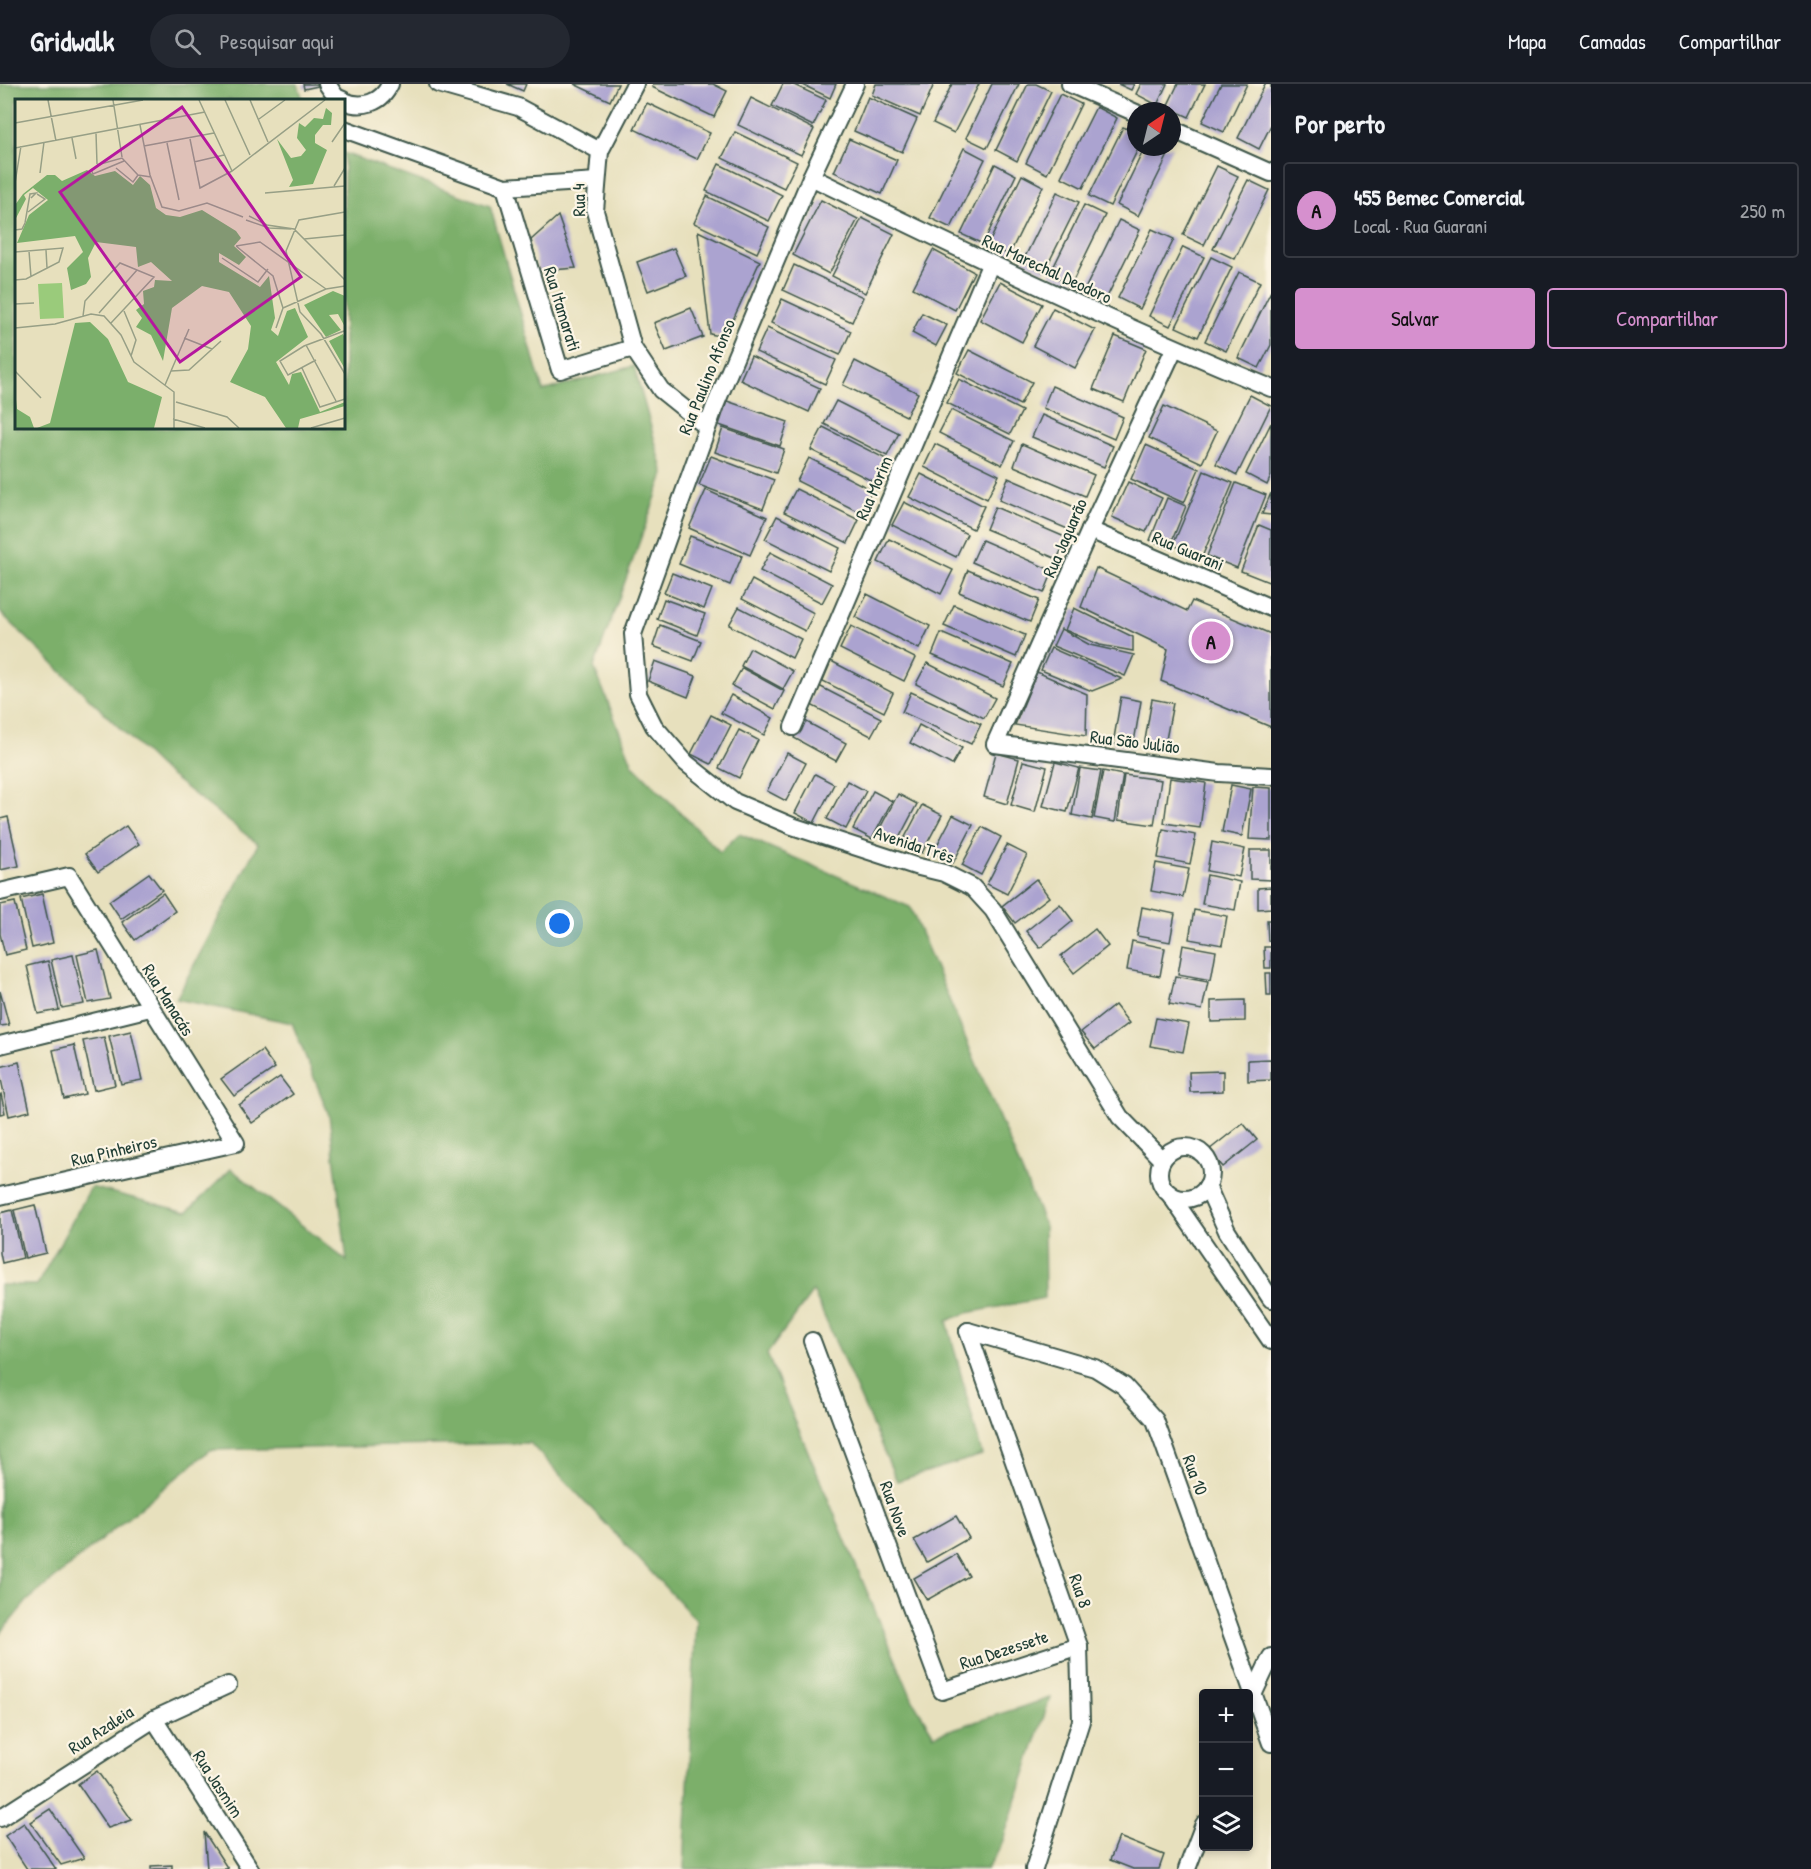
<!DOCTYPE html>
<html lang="pt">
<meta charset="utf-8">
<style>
body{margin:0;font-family:"Patrick Hand",sans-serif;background:#242831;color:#f1f3f6}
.controls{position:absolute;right:18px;bottom:18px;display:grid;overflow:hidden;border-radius:6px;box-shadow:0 3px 9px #0003}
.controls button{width:54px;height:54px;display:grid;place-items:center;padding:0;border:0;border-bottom:2px solid #363941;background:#171b24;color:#f1f3f6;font:30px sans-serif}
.compass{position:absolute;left:1127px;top:18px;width:54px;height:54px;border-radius:50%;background:#171b24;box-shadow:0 3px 9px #0003;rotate:35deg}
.you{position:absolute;left:560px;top:840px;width:21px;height:21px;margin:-15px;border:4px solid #fff;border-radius:50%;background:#1a73e8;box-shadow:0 0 0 9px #1a73e833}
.badge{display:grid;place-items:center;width:39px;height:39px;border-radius:50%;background:#d690ce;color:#111;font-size:20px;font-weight:700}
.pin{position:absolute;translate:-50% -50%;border:3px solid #fff;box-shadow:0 2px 6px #0006}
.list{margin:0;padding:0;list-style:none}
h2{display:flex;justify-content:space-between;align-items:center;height:78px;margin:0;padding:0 24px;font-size:26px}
h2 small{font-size:20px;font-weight:400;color:#9ea1a6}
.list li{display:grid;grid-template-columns:39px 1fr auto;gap:18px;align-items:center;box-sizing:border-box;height:96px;margin:0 12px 12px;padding:0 12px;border:2px solid #363941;border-radius:6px}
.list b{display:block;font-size:22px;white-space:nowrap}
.list p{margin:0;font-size:20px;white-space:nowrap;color:#9ea1a6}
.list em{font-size:20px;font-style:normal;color:#9ea1a6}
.actions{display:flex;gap:12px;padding:18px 24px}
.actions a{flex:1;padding:14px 0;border:2px solid #d690ce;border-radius:6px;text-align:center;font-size:21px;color:#d690ce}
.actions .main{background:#d690ce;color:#111}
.icon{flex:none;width:33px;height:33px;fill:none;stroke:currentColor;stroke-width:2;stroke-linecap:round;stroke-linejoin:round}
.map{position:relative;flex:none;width:1271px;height:1785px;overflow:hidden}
header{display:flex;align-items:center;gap:36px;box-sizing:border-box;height:84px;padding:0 30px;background:#171b24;border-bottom:2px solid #363941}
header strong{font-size:28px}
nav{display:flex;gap:33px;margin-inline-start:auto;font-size:21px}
.search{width:420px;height:54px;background:#242831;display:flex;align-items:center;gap:15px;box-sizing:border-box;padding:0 21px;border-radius:33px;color:#9ea1a6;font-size:22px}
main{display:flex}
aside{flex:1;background:#171b24}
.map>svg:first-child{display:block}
</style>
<header>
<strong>Gridwalk</strong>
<div class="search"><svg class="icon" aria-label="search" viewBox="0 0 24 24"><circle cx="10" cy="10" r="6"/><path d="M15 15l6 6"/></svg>Pesquisar aqui</div>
<nav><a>Mapa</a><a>Camadas</a><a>Compartilhar</a></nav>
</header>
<main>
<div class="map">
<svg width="1271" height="1785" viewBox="0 0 1271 1785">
<rect width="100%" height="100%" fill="#fcf5e5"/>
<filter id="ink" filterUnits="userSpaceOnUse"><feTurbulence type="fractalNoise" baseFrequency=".0167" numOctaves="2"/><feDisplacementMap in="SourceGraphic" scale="12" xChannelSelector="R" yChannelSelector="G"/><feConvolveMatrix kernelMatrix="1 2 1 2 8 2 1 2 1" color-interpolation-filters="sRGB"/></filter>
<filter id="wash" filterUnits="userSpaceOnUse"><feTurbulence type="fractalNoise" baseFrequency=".008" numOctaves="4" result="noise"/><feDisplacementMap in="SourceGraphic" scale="24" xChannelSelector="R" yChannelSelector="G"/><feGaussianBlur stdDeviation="1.35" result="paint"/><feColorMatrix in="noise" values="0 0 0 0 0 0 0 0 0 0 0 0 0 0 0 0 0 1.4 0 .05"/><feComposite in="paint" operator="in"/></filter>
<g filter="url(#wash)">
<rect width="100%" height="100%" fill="#e7e0bd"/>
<polygon fill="#7baf6b" stroke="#4d7650" stroke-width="1.5" points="0,0 298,0 303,16 16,16 16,344 344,344 344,69 490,122 543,307 634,282 664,390 594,583 633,681 720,768 739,750 910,823 1044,1140 1045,1214 967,1229 947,1237 982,1371 897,1397 813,1207 767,1270 913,1617 934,1651 1050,1614 1001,1762 987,1785 684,1785 696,1536 530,1359 210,1366 27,1517 0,1550 0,1201 37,1201 91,1103 187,1128 231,1085 347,1177 329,1031 292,939 176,915 258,760 163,686 0,528"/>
<g id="blocks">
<g fill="#aba3d0">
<polygon points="303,0 317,0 318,2 304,5"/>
<polygon points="507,0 526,0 523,7"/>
<polygon points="574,0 618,0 610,17"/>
<polygon points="653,0 713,0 727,7 714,33 652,3"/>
<polygon points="783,0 792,0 826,16 813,42 772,22"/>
<polygon points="801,0 836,0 830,14"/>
<polygon points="876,0 934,0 920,32 872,11"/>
<polygon points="952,0 979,0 954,49 933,39"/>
<polygon points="992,0 1019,0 987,64 966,54"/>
<polygon points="1028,0 1036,0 1051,7 1017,77 996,66"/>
<polygon points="1118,0 1134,0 1131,6"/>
<polygon points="1141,0 1167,0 1157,21 1136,10"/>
<polygon points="1178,0 1205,0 1189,33 1167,23"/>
<polygon points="1221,0 1247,0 1224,48 1202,38"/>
<polygon points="1265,0 1271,0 1271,41 1259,65 1238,54"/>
<polygon points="1060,10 1081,20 1047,90 1026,79"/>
<polygon points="868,13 917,35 902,68 854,47"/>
<polygon points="751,14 814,45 801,71 738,41"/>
<polygon points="647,19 710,49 697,75 634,45"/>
<polygon points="1096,23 1117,34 1083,104 1061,93"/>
<polygon points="1123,43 1136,49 1136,63 1139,63 1110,122 1089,112"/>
<polygon points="735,48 797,78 784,104 722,74"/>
<polygon points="849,55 897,76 882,110 834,88"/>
<polygon points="1145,63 1172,63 1138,132 1117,121"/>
<polygon points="964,64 985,75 951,144 930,134"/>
<polygon points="719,80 782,111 769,137 706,107"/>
<polygon points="995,80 1016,91 983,160 961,150"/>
<polygon points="1217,82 1238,92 1204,161 1183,151"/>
<polygon points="1022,91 1043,102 1009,171 988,161"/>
<polygon points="1248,96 1269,106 1235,175 1213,165"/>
<polygon points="1057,108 1079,118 1044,188 1023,177"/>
<polygon points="707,112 769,143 757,169 694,139"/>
<polygon points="821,116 858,135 829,190 793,171"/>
<polygon points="1084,121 1105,131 1071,201 1050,190"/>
<polygon points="558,132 576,184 539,187 531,156"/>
<polygon points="862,134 894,150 865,209 832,192"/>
<polygon points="1119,136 1140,146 1106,215 1085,205"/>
<polygon points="1152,145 1174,155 1140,225 1118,214"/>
<polygon points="698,147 760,177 725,253 710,250"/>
<polygon points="1183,163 1204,173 1170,242 1149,232"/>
<polygon points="674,164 686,192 648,207 637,178"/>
<polygon points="933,166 974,188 955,226 913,204"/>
<polygon points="1211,173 1232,183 1198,253 1176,243"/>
<polygon points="794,181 863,213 852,238 783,206"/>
<polygon points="1239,188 1260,198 1226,267 1205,257"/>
<polygon points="1000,198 1042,220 1022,258 980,236"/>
<polygon points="1271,207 1271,261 1259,284 1238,274"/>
<polygon points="782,215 851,247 840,271 771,239"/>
<polygon points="691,224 703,253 666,267 654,239"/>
<polygon points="1053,224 1095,246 1075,284 1033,262"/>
<polygon points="922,229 947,241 936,262 912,249"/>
<polygon points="767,244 836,276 825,300 756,268"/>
<polygon points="1115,252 1146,265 1124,318 1093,305"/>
<polygon points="969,266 1032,298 1020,321 957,289"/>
<polygon points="751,272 820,304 809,328 740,296"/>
<polygon points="855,277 918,309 906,332 843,301"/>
<polygon points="959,295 1022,327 1010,350 947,319"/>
<polygon points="1052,302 1123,333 1114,355 1043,324"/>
<polygon points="1250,311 1271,322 1237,391 1216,380"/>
<polygon points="727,317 788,338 780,362 719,341"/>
<polygon points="836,317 899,349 887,372 824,340"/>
<polygon points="1164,322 1217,347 1202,379 1149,354"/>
<polygon points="951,326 1014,357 1002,381 939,349"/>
<polygon points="1042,331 1113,362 1104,383 1032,353"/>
<polygon points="1271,339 1271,392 1267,401 1246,390"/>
<polygon points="823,343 886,375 874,398 811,366"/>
<polygon points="723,344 784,365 776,389 715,368"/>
<polygon points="935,360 999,391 987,415 924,383"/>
<polygon points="1022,360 1094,391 1085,412 1014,382"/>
<polygon points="1146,361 1199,385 1184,419 1131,395"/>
<polygon points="711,372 774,396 763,425 699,401"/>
<polygon points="809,374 872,406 861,429 797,397"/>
<polygon points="1204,387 1233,399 1202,473 1173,461"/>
<polygon points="921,390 984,422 973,445 909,413"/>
<polygon points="1008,394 1079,425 1070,446 999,416"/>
<polygon points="1128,398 1162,414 1146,448 1112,433"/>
<polygon points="1236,399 1266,411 1237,484 1207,472"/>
<polygon points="796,405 859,436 848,459 784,428"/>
<polygon points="706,406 767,433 750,471 689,444"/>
<polygon points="1271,409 1271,431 1262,430"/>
<polygon points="1167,414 1186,422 1169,464 1150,456"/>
<polygon points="904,418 967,450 956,473 892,441"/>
<polygon points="995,423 1067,454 1057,475 986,445"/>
<polygon points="777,432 840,464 829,487 765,455"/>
<polygon points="1259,441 1271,446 1271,499 1241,487"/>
<polygon points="690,452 742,472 730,501 679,480"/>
<polygon points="889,455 953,486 941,510 878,478"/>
<polygon points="982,456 1053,487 1044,509 972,478"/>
<polygon points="770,468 832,500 822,519 760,487"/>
<polygon points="1096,484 1187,527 1192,517 1271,550 1271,643 1161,597 1168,565 1081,523"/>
<polygon points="968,486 1039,516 1030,538 959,508"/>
<polygon points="672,489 712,505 704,525 664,509"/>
<polygon points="752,496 814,529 805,547 742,515"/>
<polygon points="867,510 930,542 919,565 855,533"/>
<polygon points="664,515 705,530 697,551 657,535"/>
<polygon points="954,521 1025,551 1016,573 944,542"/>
<polygon points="739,523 801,555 792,574 729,541"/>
<polygon points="1074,524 1133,553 1133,567 1100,561 1065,546"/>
<polygon points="660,541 701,557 693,577 653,562"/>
<polygon points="851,542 915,574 904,597 840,565"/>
<polygon points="1061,545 1090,561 1134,571 1125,592 1053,562"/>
<polygon points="941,549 1013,580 1003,602 932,571"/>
<polygon points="750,564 793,587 783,605 741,582"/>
<polygon points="1051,564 1122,595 1092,607 1041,586"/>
<polygon points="655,577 696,592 688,613 648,597"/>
<polygon points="831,577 893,609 884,628 821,596"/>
<polygon points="927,579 995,614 984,634 916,600"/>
<polygon points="742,584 784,607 775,625 732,602"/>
<polygon points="1037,588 1087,610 1086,652 1015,641"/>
<polygon points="819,602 881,634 871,652 809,620"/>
<polygon points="911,608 981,640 971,660 902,628"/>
<polygon points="731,611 773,634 764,651 721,629"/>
<polygon points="1121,613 1141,617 1133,664 1113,660"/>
<polygon points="1152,615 1173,619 1164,666 1144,662"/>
<polygon points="711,631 731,641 711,680 691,670"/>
<polygon points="803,636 846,659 836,677 794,654"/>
<polygon points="919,641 962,664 952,681 910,659"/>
<polygon points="739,646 758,656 739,694 719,684"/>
<polygon points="787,669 806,679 786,717 767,707"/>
<polygon points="996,669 1019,675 1007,720 984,713"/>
<polygon points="1023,677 1047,683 1035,728 1011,721"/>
<polygon points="1055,678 1079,684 1067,728 1043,722"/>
<polygon points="1080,684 1101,687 1092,735 1072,731"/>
<polygon points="1103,687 1123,691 1115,738 1094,734"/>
<polygon points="815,690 834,700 814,739 795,729"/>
<polygon points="1124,691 1161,696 1154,741 1118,736"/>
<polygon points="1170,694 1206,699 1200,744 1164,739"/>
<polygon points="847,697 866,707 846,745 827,735"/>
<polygon points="1231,701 1251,705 1242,752 1222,748"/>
<polygon points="1253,703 1271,704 1271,756 1249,755"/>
<polygon points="873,707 892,717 872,755 853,745"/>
<polygon points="898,710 917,720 897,758 878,748"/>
<polygon points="922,721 942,731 922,769 902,759"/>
<polygon points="953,731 973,741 953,779 933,769"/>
<polygon points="8,733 19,782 0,786 0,735"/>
<polygon points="126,742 139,760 98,788 85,770"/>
<polygon points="982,743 1001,753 981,791 962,781"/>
<polygon points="1163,745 1196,751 1190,780 1158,774"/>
<polygon points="1212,758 1245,765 1239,793 1207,787"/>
<polygon points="1007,761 1027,771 1007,810 987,800"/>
<polygon points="1250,766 1271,766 1271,796 1250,795"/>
<polygon points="1156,779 1189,785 1183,813 1151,807"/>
<polygon points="149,789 162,806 121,835 109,817"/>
<polygon points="1207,791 1240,798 1235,826 1202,820"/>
<polygon points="1036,795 1049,813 1015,839 1002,822"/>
<polygon points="1271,803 1271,824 1258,825 1258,804"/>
<polygon points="163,809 175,827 135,856 122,838"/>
<polygon points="42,810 53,859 32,864 21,815"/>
<polygon points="15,818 26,866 5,871 0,850 0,821"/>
<polygon points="1060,820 1073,837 1040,864 1026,847"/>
<polygon points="1142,823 1175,830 1170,858 1137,852"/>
<polygon points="1194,826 1227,832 1222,861 1189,855"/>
<polygon points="1267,836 1271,836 1271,856 1268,857"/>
<polygon points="1095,845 1108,862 1074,889 1061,872"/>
<polygon points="1132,857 1165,864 1160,892 1127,886"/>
<polygon points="1183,861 1216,867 1211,896 1178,890"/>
<polygon points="1264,863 1271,863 1271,884 1265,884"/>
<polygon points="98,866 110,915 88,919 77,871"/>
<polygon points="73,871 84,920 62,924 51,876"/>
<polygon points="48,877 59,926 38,930 27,882"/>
<polygon points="1266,889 1271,889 1271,911 1267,911"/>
<polygon points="1175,892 1208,898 1202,926 1169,920"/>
<polygon points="0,907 9,941 0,942"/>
<polygon points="1245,916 1245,937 1211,938 1211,917"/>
<polygon points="1115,921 1129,939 1095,965 1081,948"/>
<polygon points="1156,934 1189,940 1183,968 1150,962"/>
<polygon points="131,947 142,996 121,1000 109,952"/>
<polygon points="104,953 115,1001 94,1006 83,957"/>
<polygon points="74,961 85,1010 64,1015 53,966"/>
<polygon points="262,966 275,984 234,1012 221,995"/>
<polygon points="1271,975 1271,996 1248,997 1248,976"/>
<polygon points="19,978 30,1027 9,1032 0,991 0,983"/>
<polygon points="1223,987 1223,1007 1190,1008 1189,988"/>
<polygon points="280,993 293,1010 252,1039 239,1021"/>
<polygon points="1,1010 5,1029 0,1030 0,1011"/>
<polygon points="1243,1039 1257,1056 1223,1083 1209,1066"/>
<polygon points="35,1121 46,1169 25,1174 14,1126"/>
<polygon points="12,1126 23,1174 2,1179 0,1169 0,1129"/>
<polygon points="956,1432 969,1454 927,1478 914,1456"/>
<polygon points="956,1470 969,1492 927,1516 914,1494"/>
<polygon points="97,1687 132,1736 108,1744 78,1700"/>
<polygon points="50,1725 84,1774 61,1781 30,1738"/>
<polygon points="24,1739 56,1785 27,1785 5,1752"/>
<polygon points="204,1748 228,1785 207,1785"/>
<polygon points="1119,1753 1164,1771 1159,1785 1133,1785 1110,1776"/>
<polygon points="172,1781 172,1785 151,1785 151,1782"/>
</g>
</g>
</g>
<g filter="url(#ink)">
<use href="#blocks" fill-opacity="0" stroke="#3d5549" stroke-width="1.5"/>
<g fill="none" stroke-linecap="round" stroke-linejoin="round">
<defs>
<g id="minor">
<polyline points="327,0 336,13 343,16"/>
<polyline points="438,0 518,23 600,67 595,127 633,264 661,306 707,343"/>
<polyline points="855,0 811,93 715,322 633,550 638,610 654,642 686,679 735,718 792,742 915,782 944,789 972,803 993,826 1120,1033 1162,1076"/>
<polyline points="1070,0 1136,29"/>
<path d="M344,17C362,25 382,19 390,0"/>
<polyline points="344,45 505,103 597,97"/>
<polyline points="1172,45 1271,89"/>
<polyline points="600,67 635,0"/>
<path d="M811,93C963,167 1115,240 1271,304"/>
<polyline points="505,103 560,286 633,264"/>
<polyline points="1174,265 1090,446 995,660 1219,689 1271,692"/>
<polyline points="1090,446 1271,524"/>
<polyline points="793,643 990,181"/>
<polyline points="0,808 69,792 236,1059 0,1112"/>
<polyline points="0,961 150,924"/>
<circle cx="1185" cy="1089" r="26"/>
<polyline points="1207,1102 1227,1147 1271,1215"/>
<polyline points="1169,1109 1271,1257"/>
<polyline points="968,1247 1079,1562 1081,1637 1034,1785"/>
<polyline points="968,1247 1095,1284 1124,1302 1155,1336 1271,1659"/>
<polyline points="812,1257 942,1607 1079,1562"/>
<polyline points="1251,1615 1271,1573"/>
<polyline points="154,1635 250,1785"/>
<polyline points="0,1734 154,1635 228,1601"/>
<polyline points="1187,1785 1204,1740"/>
</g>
</defs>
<use href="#minor" stroke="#3d5549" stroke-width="20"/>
<use href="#minor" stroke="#fff" stroke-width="16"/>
</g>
</g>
<g text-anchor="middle" stroke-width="4.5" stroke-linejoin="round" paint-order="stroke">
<g font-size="18" fill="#1f3d34" stroke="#fcf5e5">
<text transform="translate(579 116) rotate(-91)" y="6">Rua 4</text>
<text transform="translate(1047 185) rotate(25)" y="6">Rua Marechal Deodoro</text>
<text transform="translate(562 225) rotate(73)" y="6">Rua Itamarati</text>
<text transform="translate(707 293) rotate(-68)" y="6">Rua Paulino Afonso</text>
<text transform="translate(874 404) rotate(-67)" y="6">Rua Morim</text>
<text transform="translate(1065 454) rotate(-66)" y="6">Rua Jaguarão</text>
<text transform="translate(1188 467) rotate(23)" y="6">Rua Guarani</text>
<text transform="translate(1135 658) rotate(7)" y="6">Rua São Julião</text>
<text transform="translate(914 761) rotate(18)" y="6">Avenida Três</text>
<text transform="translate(168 916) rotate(58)" y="6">Rua Manacás</text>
<text transform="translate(114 1067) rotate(-13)" y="6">Rua Pinheiros</text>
<text transform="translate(1195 1391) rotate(70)" y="6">Rua 10</text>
<text transform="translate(895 1425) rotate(70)" y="6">Rua Nove</text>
<text transform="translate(1080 1507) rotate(71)" y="6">Rua 8</text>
<text transform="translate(1004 1566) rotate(-18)" y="6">Rua Dezessete</text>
<text transform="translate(101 1646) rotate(-33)" y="6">Rua Azaleia</text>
<text transform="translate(218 1700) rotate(57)" y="6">Rua Jasmim</text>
</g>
</g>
<g transform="translate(15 15)">
<rect width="330" height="330" fill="#e7e0bd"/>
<path d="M47,184L49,219L25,220L23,185Z" fill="#9acb7b"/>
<path d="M311,9L317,14L316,26H308L300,36V44L312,51L298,85L274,88L278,81L262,40L276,59L286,57L291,51L282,39L284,24L290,28L299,19L308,20ZM72,71L80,77L100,72L118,86L125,77L135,86L141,109L151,116L165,118L187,111L221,132L226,139L219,147L231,158L224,166L204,154V163L245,188L254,177L260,219L256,231L263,237L272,212L280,209L293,238L261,263L274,286L277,275L286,273L305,313L330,303V307L285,320L283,329H271L250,298L215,283L233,250L236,227L214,193L187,187L157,209L148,262L136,236L121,228L127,219L121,211L129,205L128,192L139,188L140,181L157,182L136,163L123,168L121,148L81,143L73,159L76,178L71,185L56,191L52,169L68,153L60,137L2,144L14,116L33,101L18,89L9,96L11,100L0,121V106L8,95L32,76H40L47,82ZM318,192L330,197V228L323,215L314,216L326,231L311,238L289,206ZM75,223L93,240L113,283L147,298L139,329H22L35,324L60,224ZM328,235L330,239V270L314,242ZM0,291L2,310L15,318L19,329H0Z" fill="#7baf6b"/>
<path fill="none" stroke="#979f86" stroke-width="1.5" d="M33,1L41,42M98,1L107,58M184,1L217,72M210,1L235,56M235,1L253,43M244,20L270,1M0,24L128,1M125,26L135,76L147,108L164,112L192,104L228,118M81,34L82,65M57,39L61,60M175,40L185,89L217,72L310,1M317,43L330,24M152,44L164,101M129,47L199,34M0,49L190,13M179,63L209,56M82,66L107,59L123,76L136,78M101,69L118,83L123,76M76,70L78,75L109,62M25,74L29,43M0,84L6,47M319,87L330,69M250,94L330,87M13,113L30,100L22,95M330,113L284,121L271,152L285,213L306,235L330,275M234,117L252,126L279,130L330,181M231,121L254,129L276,130M0,131L7,130L10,124L15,95L21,94L16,99M289,140L330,136M221,147L245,143L311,190M221,147L258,177L268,209L261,229M31,151L32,169M14,152L16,178M0,153L48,149L44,163L11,180L0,181M207,159L243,183L253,170M0,205L19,204M268,209L311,190L330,187M109,212L121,241L116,257M84,214L122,171M68,217L70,202L105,164L139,178L96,224M0,229L40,225L76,215L89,217L106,236L119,263L159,293V329M169,239L197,250M291,246L321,302M301,261L273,276L265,262L289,247L329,232M287,269L305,308L330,300M0,272L26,299M156,272L174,271L206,242M150,286L174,230M161,303L212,318L224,329M158,320L190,329M296,329L330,319"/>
<path fill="#b5179e" fill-opacity="0.15" stroke="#b5179e" stroke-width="3" d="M167,8L286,178L165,263L45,93Z"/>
<rect width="330" height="330" fill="none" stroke="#1f3d34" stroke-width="3"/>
</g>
</svg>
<div class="controls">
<button>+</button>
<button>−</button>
<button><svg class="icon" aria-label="layers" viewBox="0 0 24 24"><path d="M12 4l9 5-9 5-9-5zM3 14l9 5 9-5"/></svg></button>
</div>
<svg class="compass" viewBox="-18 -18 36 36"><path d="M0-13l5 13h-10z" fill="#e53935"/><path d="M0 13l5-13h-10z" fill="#9ea1a6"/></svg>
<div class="you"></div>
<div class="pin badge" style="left:1211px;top:557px">A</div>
</div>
<aside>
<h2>Por perto<small></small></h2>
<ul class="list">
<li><span class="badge">A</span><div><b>455 Bemec Comercial</b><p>Local · Rua Guarani</p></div><em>250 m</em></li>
</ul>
<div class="actions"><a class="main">Salvar</a><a>Compartilhar</a></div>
</aside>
</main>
